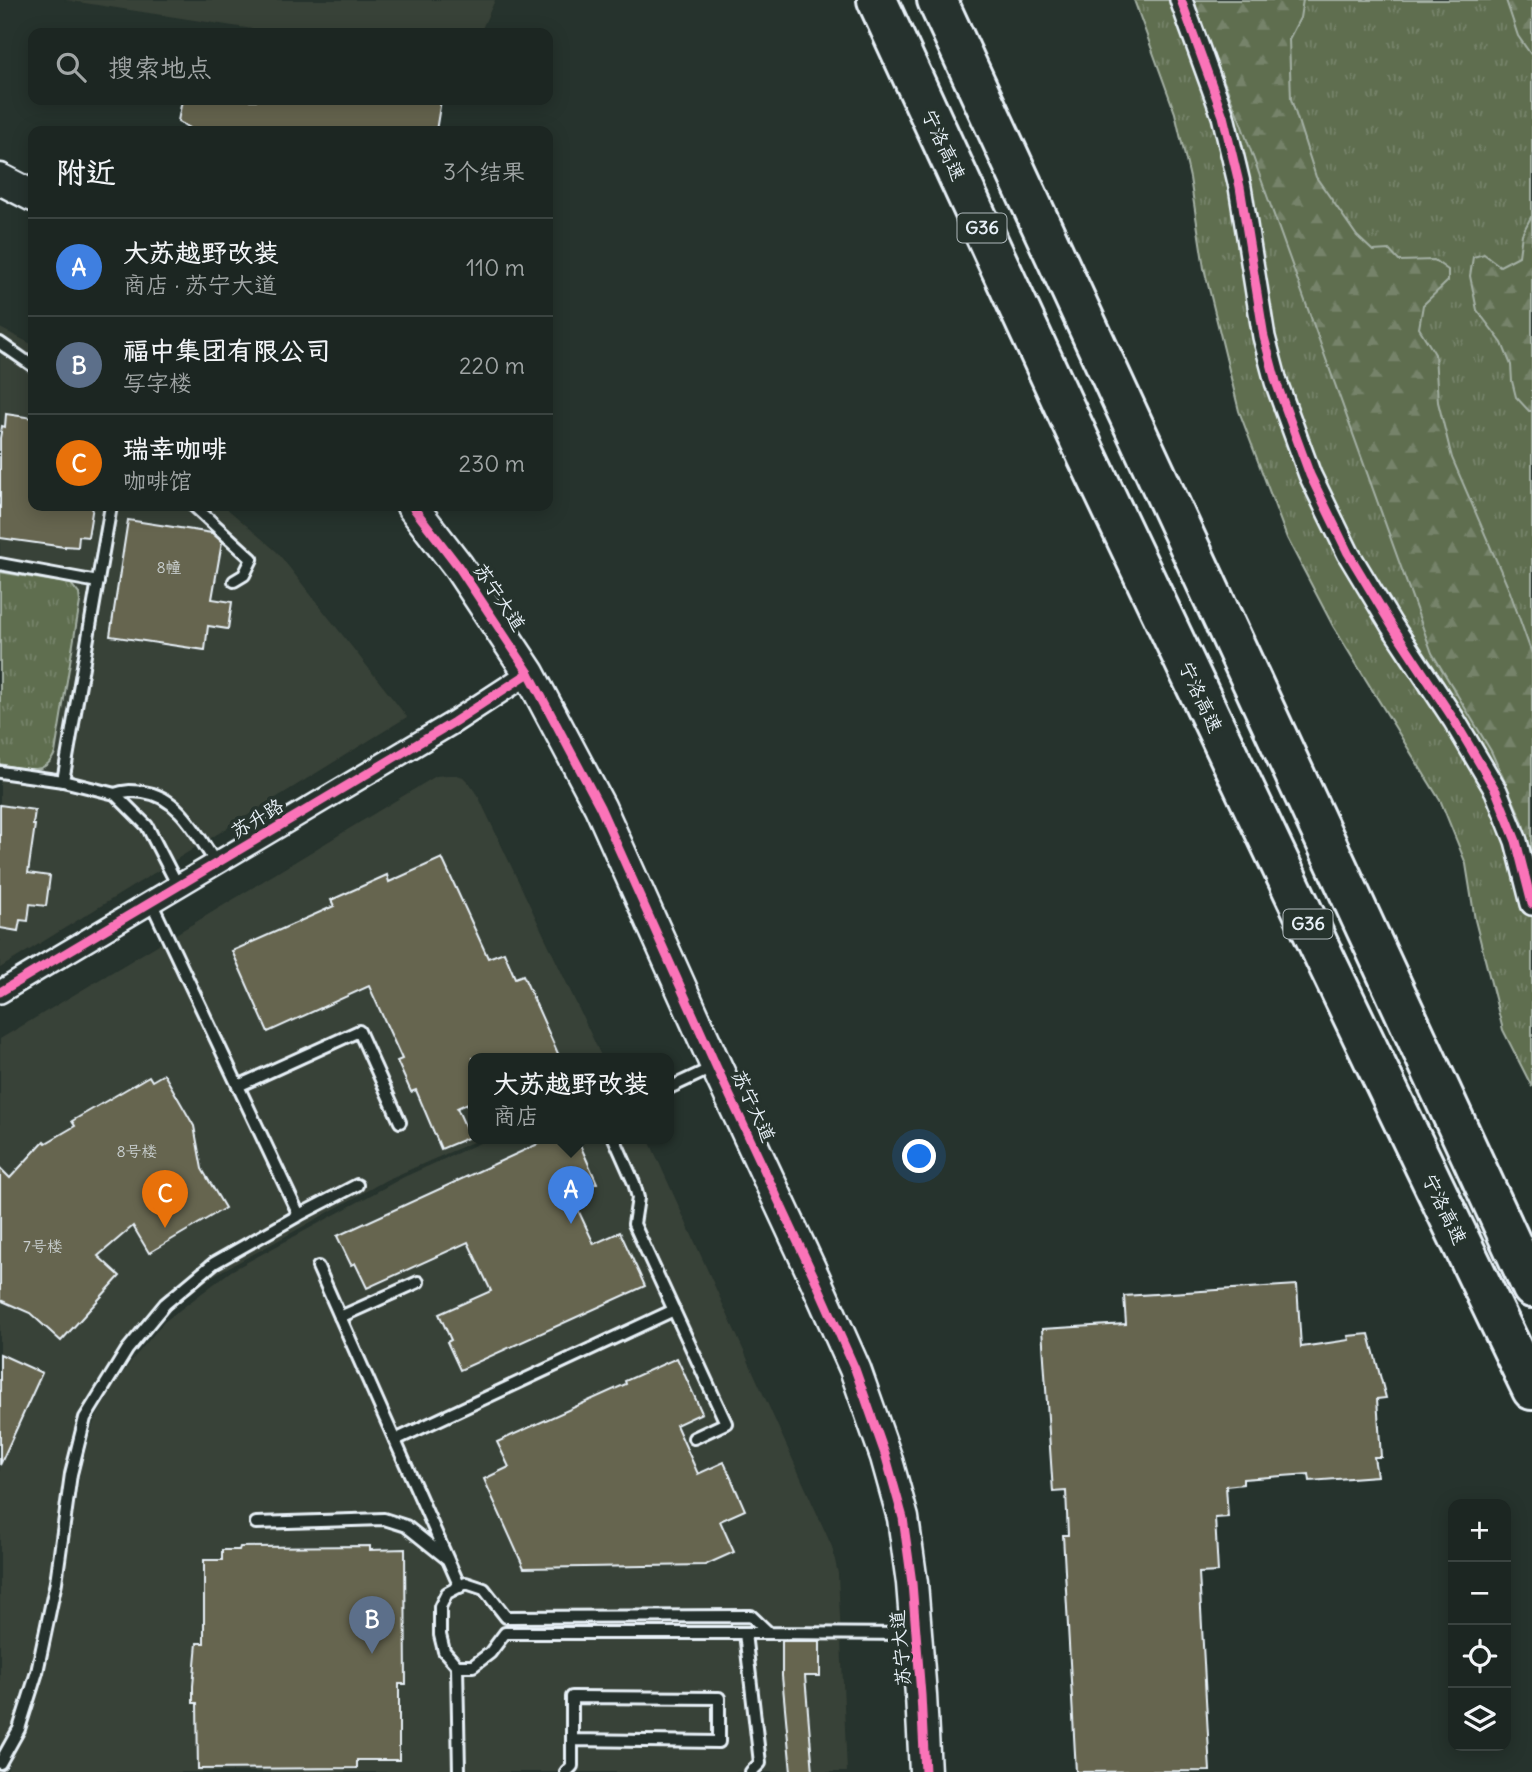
<!DOCTYPE html>
<html lang="zh">
<meta charset="utf-8">
<style>
body{margin:0;font-family:Delius,"LXGW WenKai TC",sans-serif;background:#252e2a;color:#f1f3f6}
.controls{position:absolute;right:21px;bottom:21px;display:grid;overflow:hidden;border-radius:14px;box-shadow:0 4px 18px #0003}
.controls button{width:63px;height:63px;display:grid;place-items:center;padding:0;border:0;border-bottom:2px solid #3a4340;background:#1c2622;color:#f1f3f6;font:35px sans-serif}
.you{position:absolute;left:920px;top:1157px;width:24px;height:24px;margin:-18px;border:5px solid #fff;border-radius:50%;background:#1a73e8;box-shadow:0 0 0 10px #1a73e833}
.badge{display:grid;place-items:center;width:46px;height:46px;border-radius:50%;background:#2563eb;color:#fff;font-size:23px;font-weight:700}
.pin{position:absolute;translate:-50% -58px;filter:drop-shadow(0 2px 4px #0008)}
.pin::after{content:'';position:absolute;top:37px;width:24px;height:21px;background:inherit;clip-path:polygon(0 0,100% 0,50% 100%)}
.popup{position:absolute;left:468px;top:1053px;width:206px;height:91px;box-sizing:border-box;display:grid;place-content:center;border-radius:14px;background:#1c2622;filter:drop-shadow(0 2px 5px #0005);font-size:23px;white-space:nowrap;color:#a0a5a5}
.popup b{font-size:26px;color:#f1f3f6}
.popup::after{content:'';position:absolute;left:50%;top:100%;margin-left:-14px;border:14px solid transparent;border-top-color:#1c2622}
.list{margin:0;padding:0;list-style:none}
h2{display:flex;justify-content:space-between;align-items:center;height:91px;margin:0;padding:0 28px;font-size:30px}
h2 small{font-size:23px;font-weight:400;color:#a0a5a5}
.list li{display:grid;grid-template-columns:46px 1fr auto;gap:21px;align-items:center;box-sizing:border-box;height:98px;padding:0 28px;border-top:2px solid #3a4340}
.list b{display:block;font-size:26px;white-space:nowrap}
.list p{margin:0;font-size:23px;white-space:nowrap;color:#a0a5a5}
.list em{font-size:23px;font-style:normal;color:#a0a5a5}
.icon{flex:none;width:38px;height:38px;fill:none;stroke:currentColor;stroke-width:2;stroke-linecap:round;stroke-linejoin:round}
.map{position:relative;flex:none;width:1532px;height:1772px;overflow:hidden}
.search{position:absolute;background:#1c2622;box-shadow:0 4px 18px #0003;left:28px;top:28px;width:525px;height:77px;display:flex;align-items:center;gap:18px;box-sizing:border-box;padding:0 24px;border-radius:14px;color:#a0a5a5;font-size:26px}
.panel{position:absolute;background:#1c2622;box-shadow:0 4px 18px #0003;left:28px;top:126px;width:525px;height:385px;border-radius:14px}
.map>svg:first-child{display:block}
</style>
<div class="map">
<svg width="1532" height="1772" viewBox="0 0 1532 1772">
<defs>
<pattern id="grass-tufts" width="24" height="20" patternUnits="userSpaceOnUse" patternTransform="scale(1.75)"><rect width="24" height="20" fill="#5f6e50"/><path d="M3 7l-1-3M5 7V3M7 7l1-3M15 17l-1-3M17 17v-4M19 17l1-3" fill="none" stroke="#76836a"/></pattern>
<pattern id="forest-firs" width="22" height="20" patternUnits="userSpaceOnUse" patternTransform="scale(1.75)"><rect width="22" height="20" fill="#5f6e50"/><path d="M5 1l3.5 6h-7zM16 11l3.5 6h-7z" fill="#76836a"/></pattern>
</defs>
<rect width="100%" height="100%" fill="#26332d"/>
<filter id="ink" filterUnits="userSpaceOnUse"><feTurbulence type="fractalNoise" baseFrequency=".0143" numOctaves="2"/><feDisplacementMap in="SourceGraphic" scale="14" xChannelSelector="R" yChannelSelector="G"/><feConvolveMatrix kernelMatrix="1 2 1 2 8 2 1 2 1" color-interpolation-filters="sRGB"/></filter>
<g filter="url(#ink)">
<g fill="#394238">
<polygon points="65,0 495,0 480,33 278,33"/>
<polygon points="0,328 33,345 33,506 224,506 277,552 407,717 0,968"/>
<polygon points="448,775 457,775 463,777 469,783 479,798 602,1058 473,1058 473,1138 482,1138 386,1180 259,1251 214,1275 171,1309 148,1332 112,1384 90,1427 83,1447 78,1468 56,1602 39,1678 32,1705 5,1768 3,1772 0,1772 0,1039 201,919 436,776"/>
<polygon points="491,1138 648,1138 832,1547 838,1574 847,1772 6,1772 36,1701 57,1614 81,1467 93,1424 109,1393 132,1360 164,1322 231,1271 404,1177"/>
</g>
<g fill="url(#grass-tufts)" stroke="#a4b0a4" stroke-width="2">
<polygon points="1134,0 1532,0 1532,1087 1503,1030 1475,920 1466,864 1441,802 1333,626 1287,538 1239,411 1204,268 1190,178 1175,113"/>
<path d="M0,572L71,584L79,594L80,602L55,753C45,778 21,768 0,764Z"/>
</g>
<g fill="url(#forest-firs)" stroke="#a4b0a4" stroke-width="2">
<polygon points="1194,0 1303,0 1300,18 1289,39 1291,99 1316,177 1357,236 1373,251 1389,250 1399,261 1434,260 1448,270 1448,281 1423,305 1419,328 1435,354 1438,402 1452,458 1510,592 1532,654 1532,857 1522,820 1491,751 1432,653 1239,118 1201,25"/>
<polygon points="1506,0 1532,0 1532,56 1518,36"/>
<polygon points="1531,217 1532,217 1532,411 1529,411 1516,397 1512,381 1511,365 1502,343 1477,310 1470,276 1473,257 1484,254 1500,266 1519,256 1522,234"/>
</g>
<g fill="#666550" stroke="#e8f1f8" stroke-width="2">
<polygon points="182,100 441,100 436,131 194,131 178,121"/>
<polygon points="6,414 33,418 33,506 93,506 88,537 79,536 78,547 65,546 65,547 0,538 0,438 2,426 5,427"/>
<polygon points="128,520 212,533 222,542 212,599 232,602 228,629 208,626 205,650 110,636"/>
<polygon points="0,805 35,810 33,825 35,825 28,873 50,876 46,906 30,904 28,921 20,920 18,931 0,928"/>
<polygon points="442,858 488,958 504,952 515,978 523,975 560,1058 473,1058 473,1101 457,1108 470,1137 441,1149 416,1090 411,1092 397,1061 402,1059 369,986 268,1032 232,951 334,906 331,900 387,875 389,882"/>
<polygon points="164,1074 194,1126 202,1169 225,1208 149,1253 133,1226 98,1256 120,1276 61,1341 30,1313 0,1300 0,1168 10,1178 44,1141 46,1143 75,1126 72,1121 149,1076 152,1081"/>
<polygon points="551,1138 577,1138 597,1183 571,1195 594,1244 620,1232 645,1286 460,1370 447,1342 451,1340 439,1314 491,1291 468,1242 367,1288 355,1263 351,1265 337,1236"/>
<polygon points="1297,1285 1301,1347 1349,1340 1348,1336 1369,1334 1386,1398 1377,1399 1381,1457 1374,1457 1377,1476 1310,1481 1309,1474 1243,1479 1243,1484 1226,1486 1228,1517 1215,1518 1218,1572 1199,1573 1210,1771 1076,1772 1063,1535 1068,1535 1066,1491 1053,1492 1042,1329 1126,1324 1124,1296"/>
<polygon points="0,1354 42,1373 0,1465"/>
<polygon points="677,1358 702,1413 676,1425 698,1474 724,1462 745,1510 720,1521 734,1552 705,1565 524,1568 484,1479 509,1467 497,1442 626,1384 625,1381"/>
<polygon points="370,1546 370,1550 405,1549 406,1684 399,1684 399,1760 357,1760 357,1768 198,1769 197,1703 193,1703 193,1686 197,1643 204,1643 204,1560 222,1560 222,1550 239,1550 240,1547"/>
<polygon points="782,1641 820,1641 820,1676 805,1676 813,1772 791,1772 782,1676"/>
</g>
<g fill="none" stroke-linecap="round" stroke-linejoin="round">
<defs>
<g id="lane">
<polyline points="0,343 33,366"/>
<polyline points="194,506 252,559 244,575 234,581"/>
<polyline points="0,564 98,582"/>
<polyline points="0,772 63,781 115,794 147,826 178,886"/>
<polyline points="63,781 111,506"/>
<path d="M115,794C125,790 132,791 143,792C179,796 197,835 216,863"/>
<polyline points="151,902 299,1215"/>
<polyline points="238,1086 359,1031 400,1122"/>
<polyline points="669,1088 714,1067"/>
<polyline points="614,1138 634,1183 638,1198 634,1224 726,1423 694,1438"/>
<polyline points="318,1267 460,1587"/>
<polyline points="340,1317 418,1282"/>
<polyline points="395,1440 674,1310"/>
<polyline points="256,1523 384,1519 406,1526 446,1558"/>
<polyline points="745,1633 760,1763 751,1772"/>
<polyline points="769,1633 505,1633 490,1653 473,1666 457,1666 444,1651 440,1635 440,1607 447,1593 466,1583 484,1589 506,1617 751,1616 769,1633 914,1634"/>
<polyline points="457,1666 459,1772"/>
<polyline points="0,1763 19,1729 37,1672 56,1582 71,1474 85,1418 127,1350 165,1304 214,1263 299,1215 357,1185"/>
<polyline points="566,1772 572,1766 572,1697 719,1698 719,1742 572,1740"/>
</g>
<g id="street">
<polyline points="1181,0 1223,116 1240,187 1264,337 1276,382 1310,475 1348,553 1392,626 1454,720 1496,791 1516,841 1532,904"/>
<polyline points="0,992 454,722 529,673"/>
</g>
<g id="secondary">
<polyline points="0,179 33,196"/>
<polyline points="412,506 458,566 529,673 600,807 716,1066 815,1279 855,1369 886,1457 903,1518 912,1583 921,1695 925,1772"/>
</g>
<g id="highway">
<polyline points="877,0 1087,456 1330,969 1532,1390"/>
<polyline points="937,0 1532,1288"/>
</g>
</defs>
<use href="#lane" stroke="#e8f1f8" stroke-width="16"/>
<use href="#street" stroke="#e8f1f8" stroke-width="26"/>
<use href="#secondary" stroke="#e8f1f8" stroke-width="35"/>
<use href="#highway" stroke="#e8f1f8" stroke-width="44"/>
<use href="#lane" stroke="#26332d" stroke-width="10"/>
<use href="#street" stroke="#26332d" stroke-width="21"/>
<use href="#secondary" stroke="#26332d" stroke-width="30"/>
<use href="#highway" stroke="#26332d" stroke-width="38"/>
<defs>
<g id="cycleway">
<polyline points="1181,0 1223,116 1240,187 1264,337 1276,382 1310,475 1348,553 1392,626 1454,720 1496,791 1516,841 1532,904"/>
<polyline points="412,506 458,566 529,673 600,807 716,1066 815,1279 855,1369 886,1457 903,1518 912,1583 921,1695 925,1772"/>
<polyline points="0,992 454,722 529,673"/>
</g>
</defs>
<use href="#cycleway" stroke="#26332d" stroke-width="13"/>
<use href="#cycleway" stroke="#fb73b8" stroke-width="9"/>
</g>
</g>
<g text-anchor="middle" stroke-width="7" stroke-linejoin="round" paint-order="stroke">
<g font-size="16" fill="#c8cece">
<text x="169" y="573">8幢</text>
<text x="137" y="1157">8号楼</text>
<text x="43" y="1252">7号楼</text>
</g>
<g fill="#26332d" stroke="#aeb8bb" stroke-width="2">
<rect x="957.5" y="213.5" width="49" height="29" rx="5"/>
<rect x="1283.5" y="909.5" width="49" height="29" rx="5"/>
</g>
<g font-size="18" font-weight="bold" fill="#e8f1f8">
<text x="982" y="234">G36</text>
<text x="1308" y="930">G36</text>
</g>
<g font-size="19" fill="#e8f1f8" stroke="#26332d">
<text transform="translate(944 145) rotate(65)" y="7">宁洛高速</text>
<text transform="translate(500 597) rotate(56)" y="7">苏宁大道</text>
<text transform="translate(1201 697) rotate(65)" y="7">宁洛高速</text>
<text transform="translate(257 818) rotate(-31)" y="7">苏升路</text>
<text transform="translate(754 1106) rotate(65)" y="7">苏宁大道</text>
<text transform="translate(1445 1209) rotate(64)" y="7">宁洛高速</text>
<text transform="translate(900 1648) rotate(-95)" y="7">苏宁大道</text>
</g>
</g>
</svg>
<div class="controls">
<button>+</button>
<button>−</button>
<button><svg class="icon" aria-label="locate" viewBox="0 0 24 24"><circle cx="12" cy="12" r="6"/><path d="M12 2v4M12 18v4M2 12h4M18 12h4"/></svg></button>
<button><svg class="icon" aria-label="layers" viewBox="0 0 24 24"><path d="M12 4l9 5-9 5-9-5zM3 14l9 5 9-5"/></svg></button>
</div>
<div class="you"></div>
<div class="pin badge" style="left:571px;top:1224px;background:#3f7fe0">A</div>
<div class="popup"><b>大苏越野改装</b>商店</div>
<div class="pin badge" style="left:372px;top:1654px;background:#5c6f8a">B</div>
<div class="pin badge" style="left:165px;top:1228px;background:#e8710a">C</div>
<div class="search"><svg class="icon" aria-label="search" viewBox="0 0 24 24"><circle cx="10" cy="10" r="6"/><path d="M15 15l6 6"/></svg>搜索地点</div>
<section class="panel">
<h2>附近<small>3个结果</small></h2>
<ul class="list">
<li><span class="badge" style="background:#3f7fe0">A</span><div><b>大苏越野改装</b><p>商店 · 苏宁大道</p></div><em>110 m</em></li>
<li><span class="badge" style="background:#5c6f8a">B</span><div><b>福中集团有限公司</b><p>写字楼</p></div><em>220 m</em></li>
<li><span class="badge" style="background:#e8710a">C</span><div><b>瑞幸咖啡</b><p>咖啡馆</p></div><em>230 m</em></li>
</ul>
</section>
</div>
